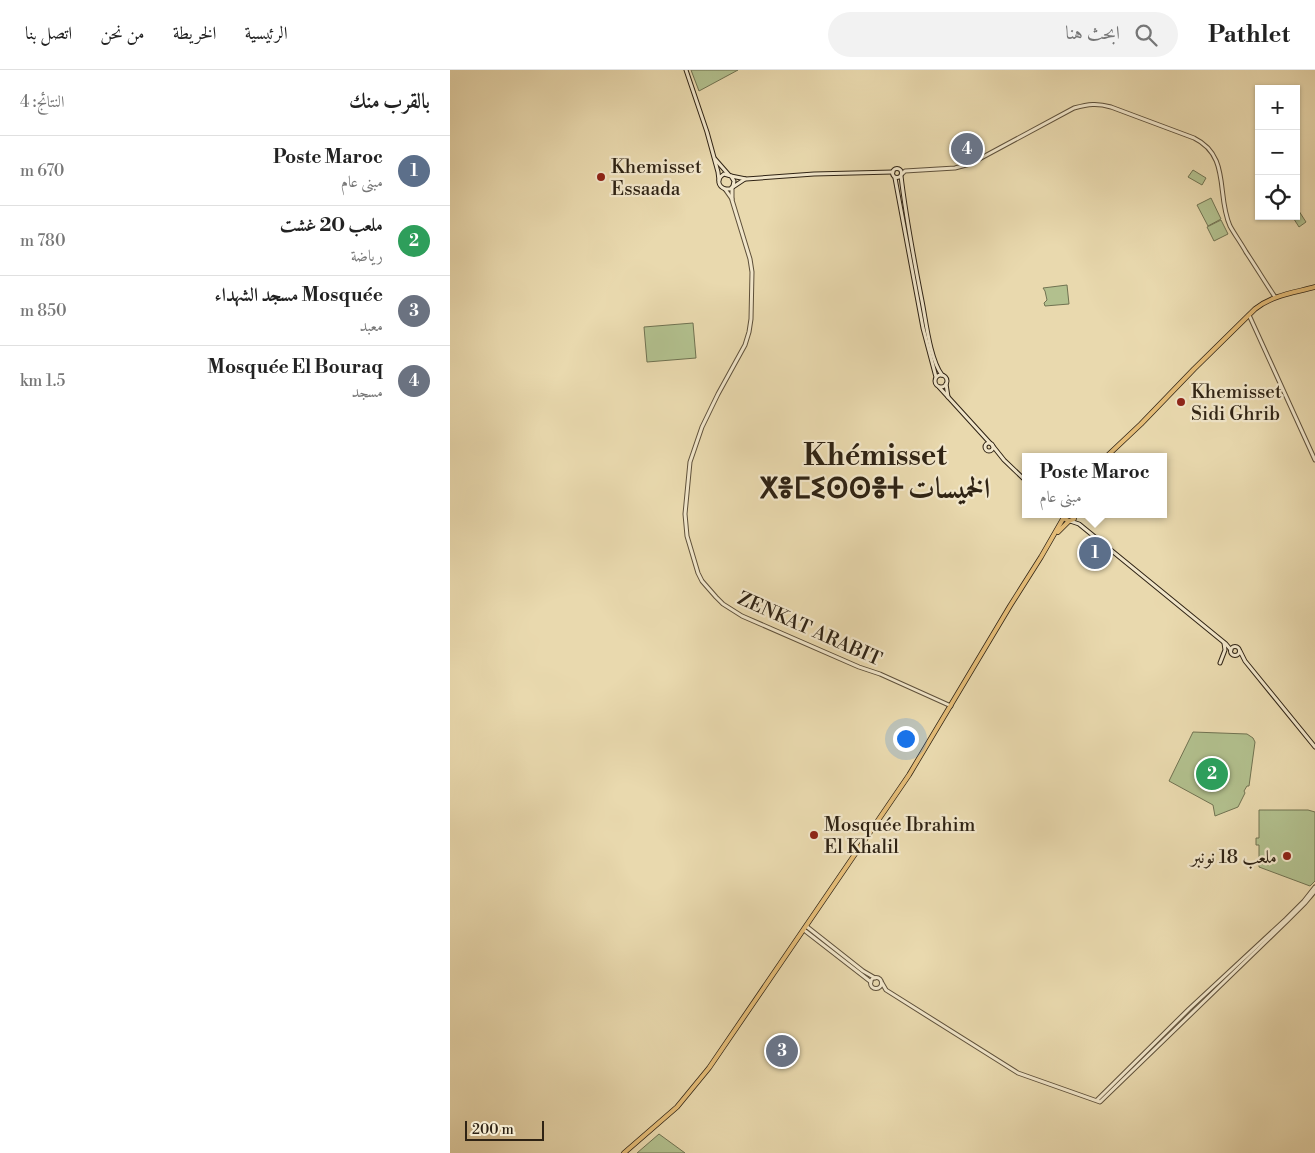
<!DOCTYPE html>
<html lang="ar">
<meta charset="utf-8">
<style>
body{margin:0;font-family:"Libre Bodoni",Amiri,"Noto Sans Tifinagh",serif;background:#f2f2f2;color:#222;direction:rtl}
.controls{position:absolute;right:15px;top:15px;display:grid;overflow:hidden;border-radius:0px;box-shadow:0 1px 4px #0004}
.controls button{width:45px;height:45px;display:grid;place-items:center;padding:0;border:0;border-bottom:1px solid #e0e0e0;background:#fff;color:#222;font:25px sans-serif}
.scale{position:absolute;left:15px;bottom:12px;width:79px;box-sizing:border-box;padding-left:5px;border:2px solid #2f2314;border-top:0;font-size:14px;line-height:18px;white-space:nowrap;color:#2f2314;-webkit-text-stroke:4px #f1e6ca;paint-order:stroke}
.you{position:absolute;left:455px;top:668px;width:18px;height:18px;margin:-12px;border:4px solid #fff;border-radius:50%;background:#1a73e8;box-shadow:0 0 0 8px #1a73e833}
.badge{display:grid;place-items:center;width:32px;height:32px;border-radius:50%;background:#8f2418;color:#fff;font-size:16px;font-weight:700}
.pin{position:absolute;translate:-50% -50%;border:2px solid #fff;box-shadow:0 1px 5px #0006}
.popup{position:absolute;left:572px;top:383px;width:145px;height:65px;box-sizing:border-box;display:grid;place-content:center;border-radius:0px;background:#fff;filter:drop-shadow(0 1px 4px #0005);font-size:16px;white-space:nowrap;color:#767676}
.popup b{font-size:19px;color:#222}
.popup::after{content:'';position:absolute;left:50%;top:100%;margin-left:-10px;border:10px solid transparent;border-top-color:#fff}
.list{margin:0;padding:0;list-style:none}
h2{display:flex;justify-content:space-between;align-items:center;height:65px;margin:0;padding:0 20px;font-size:21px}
h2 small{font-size:16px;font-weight:400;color:#767676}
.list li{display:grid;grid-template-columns:32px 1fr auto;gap:15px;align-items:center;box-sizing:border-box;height:70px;padding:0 20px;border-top:1px solid #e0e0e0}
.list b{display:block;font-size:19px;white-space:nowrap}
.list p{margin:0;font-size:16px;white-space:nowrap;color:#767676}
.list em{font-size:16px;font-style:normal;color:#767676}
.icon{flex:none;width:28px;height:28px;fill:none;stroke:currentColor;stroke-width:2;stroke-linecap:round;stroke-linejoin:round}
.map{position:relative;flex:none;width:865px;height:1083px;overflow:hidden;direction:ltr}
header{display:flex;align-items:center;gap:30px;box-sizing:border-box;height:70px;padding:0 25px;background:#fff;border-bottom:1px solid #e0e0e0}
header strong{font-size:24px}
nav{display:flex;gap:28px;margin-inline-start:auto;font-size:18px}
.search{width:350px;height:45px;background:#f2f2f2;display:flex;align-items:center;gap:12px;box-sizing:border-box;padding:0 18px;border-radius:28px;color:#767676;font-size:19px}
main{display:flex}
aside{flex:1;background:#fff}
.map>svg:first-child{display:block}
</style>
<header>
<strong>Pathlet</strong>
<div class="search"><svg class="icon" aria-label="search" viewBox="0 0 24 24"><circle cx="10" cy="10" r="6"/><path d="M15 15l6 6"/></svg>ابحث هنا</div>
<nav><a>الرئيسية</a><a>الخريطة</a><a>من نحن</a><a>اتصل بنا</a></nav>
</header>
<main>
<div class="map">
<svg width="865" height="1083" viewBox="0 0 865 1083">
<rect width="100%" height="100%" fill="#e9d9ae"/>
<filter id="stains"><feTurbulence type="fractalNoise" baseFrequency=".004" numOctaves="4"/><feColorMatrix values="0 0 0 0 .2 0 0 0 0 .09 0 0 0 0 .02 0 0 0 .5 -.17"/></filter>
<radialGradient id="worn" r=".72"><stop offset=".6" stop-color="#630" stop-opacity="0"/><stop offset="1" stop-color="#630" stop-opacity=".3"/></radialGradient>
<g fill="#b2c08e" stroke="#707251">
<polygon points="241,0 288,0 249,21"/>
<polygon points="743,100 756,108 752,115 738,107"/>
<polygon points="761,128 771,149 758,156 747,135"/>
<polygon points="847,138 856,152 849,157 842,146 846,146"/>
<polygon points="771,150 778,164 764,171 757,157"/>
<polygon points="617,215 619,234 595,236 594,233 597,230 595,221 593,218"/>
<polygon points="243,253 246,288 197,292 194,257"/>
<polygon points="743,662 797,664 803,668 805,672 799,716 797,716 794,721 795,723 788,737 765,746 763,735 719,711"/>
<polygon points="809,740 858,740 865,742 865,811 860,816 809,797 809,775 806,775 806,768 809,768"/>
<polygon points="209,1064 235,1083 187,1083"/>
</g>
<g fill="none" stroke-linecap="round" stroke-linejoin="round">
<defs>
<g id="tertiary">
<path d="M452,104L455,101L505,98L520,94L624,38C639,34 647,33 661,37L744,68C781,86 766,125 780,156C785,165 791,173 796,182C806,197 815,212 825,227"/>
<polyline points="282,117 282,130 300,189 302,202 301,249 299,262 295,275 268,324 252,357 240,392 235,444 237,466 248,503 252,511 266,527 273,534 292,546 409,597 430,604 501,636"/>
<polyline points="275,119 282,129"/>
<polyline points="799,245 865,390"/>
<polyline points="356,856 413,901 425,908"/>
<polyline points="354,860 421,912"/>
<circle cx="426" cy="913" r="5.5"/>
<polyline points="432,913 436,920 568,1003 650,1032 837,851 855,833 865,821"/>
<polyline points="647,1030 739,939 836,849 854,831 865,817"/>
</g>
<g id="secondary">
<polyline points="236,0 257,62 268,102 269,110"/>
<polyline points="265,89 279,105"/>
<circle cx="447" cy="103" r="4.5"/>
<polyline points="281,106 296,109 364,104 443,102"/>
<path d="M451,106C456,148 464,190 472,231C476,251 480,289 492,305"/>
<polyline points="445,108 473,258 486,307"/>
<path d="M283,116L284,111L281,106L274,104C266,109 268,116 275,119H280L295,109"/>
<circle cx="491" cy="311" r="6"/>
<polyline points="496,314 498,327"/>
<polyline points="489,317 540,373"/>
<circle cx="539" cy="377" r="4"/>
<polyline points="542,375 554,390 576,411"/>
<polyline points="620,451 629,454 776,574 781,580"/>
<circle cx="785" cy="581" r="4.5"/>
<polyline points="790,581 795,591 865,677"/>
<polyline points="770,593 775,580 774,573"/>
</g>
<g id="primary">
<path d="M656,387L691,354L744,299L805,239C823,225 843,223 865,217"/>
<polyline points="614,444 615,449 619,451 624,449 624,444"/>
<polyline points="608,462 619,451"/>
<polyline points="174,1083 227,1037 259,998 459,705 560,536 591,487 614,447"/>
</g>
</defs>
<use href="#tertiary" stroke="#5e503a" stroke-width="5"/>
<use href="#secondary" stroke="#2f2314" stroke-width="5"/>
<use href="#primary" stroke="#2f2314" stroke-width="5.5"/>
<use href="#tertiary" stroke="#f1e6ca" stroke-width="3"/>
<use href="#secondary" stroke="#f1e6ca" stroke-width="3"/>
<use href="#primary" stroke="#e4bc77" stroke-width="4"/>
</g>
<g fill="#8f2418" stroke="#f1e6ca" stroke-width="2">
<circle cx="151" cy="107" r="5"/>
<circle cx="731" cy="332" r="5"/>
<circle cx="364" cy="765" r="5"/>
<circle cx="837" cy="786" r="5"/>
</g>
<g text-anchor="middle" stroke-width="4.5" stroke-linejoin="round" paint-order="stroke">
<g font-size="19" fill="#2f2314" stroke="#f1e6ca" text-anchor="start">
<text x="161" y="103">Khemisset<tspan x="161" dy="22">Essaada</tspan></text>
<text x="741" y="328">Khemisset<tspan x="741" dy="22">Sidi Ghrib</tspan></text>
<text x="374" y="761">Mosquée Ibrahim<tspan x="374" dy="22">El Khalil</tspan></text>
<text x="827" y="793" text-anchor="end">ملعب 18 نونبر</text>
</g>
<g font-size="19" fill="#2f2314" stroke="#f1e6ca">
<text transform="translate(360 558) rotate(24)" y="7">ZENKAT ARABIT</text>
</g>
<g font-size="29" font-weight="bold" fill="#2f2314" stroke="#f1e6ca">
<text x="425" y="395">Khémisset<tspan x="425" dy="33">ⵅⴻⵎⵉⵙⵙⴻⵜ الخميسات</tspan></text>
</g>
</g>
<rect width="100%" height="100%" filter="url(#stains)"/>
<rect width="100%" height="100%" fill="url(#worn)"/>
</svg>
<div class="controls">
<button>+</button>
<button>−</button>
<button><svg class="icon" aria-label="locate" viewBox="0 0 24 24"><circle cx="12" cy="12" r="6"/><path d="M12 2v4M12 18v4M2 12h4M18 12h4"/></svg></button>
</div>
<div class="scale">200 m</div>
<div class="you"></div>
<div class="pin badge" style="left:645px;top:483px;background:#5c6f8a">1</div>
<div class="popup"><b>Poste Maroc</b>مبنى عام</div>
<div class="pin badge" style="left:762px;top:704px;background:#2e9e5b">2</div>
<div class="pin badge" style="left:332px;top:981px;background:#6b7280">3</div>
<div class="pin badge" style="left:517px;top:79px;background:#6b7280">4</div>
</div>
<aside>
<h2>بالقرب منك<small>النتائج: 4</small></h2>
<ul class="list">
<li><span class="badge" style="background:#5c6f8a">1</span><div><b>Poste Maroc</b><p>مبنى عام</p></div><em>670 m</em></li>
<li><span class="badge" style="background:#2e9e5b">2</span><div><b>ملعب 20 غشت</b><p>رياضة</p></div><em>780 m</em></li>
<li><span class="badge" style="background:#6b7280">3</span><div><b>Mosquée مسجد الشهداء</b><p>معبد</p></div><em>850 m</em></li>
<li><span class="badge" style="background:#6b7280">4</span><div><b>Mosquée El Bouraq</b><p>مسجد</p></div><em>1.5 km</em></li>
</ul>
</aside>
</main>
